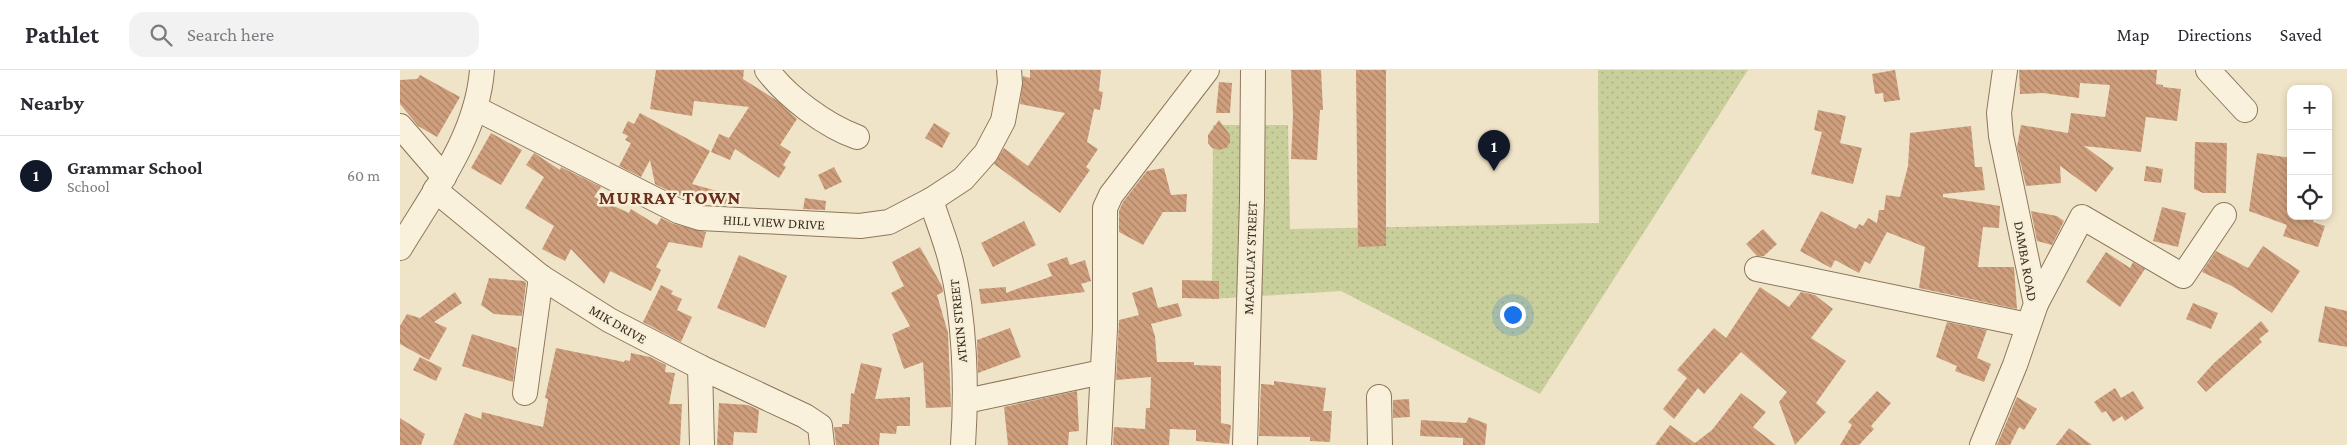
<!DOCTYPE html>
<meta charset="utf-8">
<style>
body{margin:0;font-family:"Crimson Pro",serif;background:#f2f2f3;color:#2b2b33}
.controls{position:absolute;right:15px;top:15px;display:grid;overflow:hidden;border-radius:10px;box-shadow:0 2px 8px #0003}
.controls button{width:45px;height:45px;display:grid;place-items:center;padding:0;border:0;border-bottom:1px solid #e1e1e2;background:#fff;color:#2b2b33;font:25px sans-serif}
.you{position:absolute;left:1112px;top:244px;width:18px;height:18px;margin:-12px;border:4px solid #fff;border-radius:50%;background:#1a73e8;box-shadow:0 0 0 8px #1a73e833}
.badge{display:grid;place-items:center;width:32px;height:32px;border-radius:50%;background:#111827;color:#fff;font-size:16px;font-weight:700}
.pin{position:absolute;translate:-50% -41px;filter:drop-shadow(0 1px 2px #0008)}
.pin::after{content:'';position:absolute;top:26px;width:18px;height:15px;background:inherit;clip-path:polygon(0 0,100% 0,50% 100%)}
.list{margin:0;padding:0;list-style:none}
h2{display:flex;justify-content:space-between;align-items:center;height:65px;margin:0;padding:0 20px;font-size:21px}
h2 small{font-size:16px;font-weight:400;color:#7c7c81}
.list li{display:grid;grid-template-columns:32px 1fr auto;gap:15px;align-items:center;box-sizing:border-box;height:80px;padding:0 20px;border-top:1px solid #e1e1e2}
.list b{display:block;font-size:19px;white-space:nowrap}
.list p{margin:0;font-size:16px;white-space:nowrap;color:#7c7c81}
.list em{font-size:16px;font-style:normal;color:#7c7c81}
.icon{flex:none;width:28px;height:28px;fill:none;stroke:currentColor;stroke-width:2;stroke-linecap:round;stroke-linejoin:round}
.map{position:relative;flex:none;width:1947px;height:375px;overflow:hidden}
header{display:flex;align-items:center;gap:30px;box-sizing:border-box;height:70px;padding:0 25px;background:#fff;border-bottom:1px solid #e1e1e2}
header strong{font-size:24px}
nav{display:flex;gap:28px;margin-inline-start:auto;font-size:18px}
.search{width:350px;height:45px;background:#f2f2f3;display:flex;align-items:center;gap:12px;box-sizing:border-box;padding:0 18px;border-radius:15px;color:#7c7c81;font-size:19px}
main{display:flex}
aside{flex:1;background:#fff}
.map>svg:first-child{display:block}
</style>
<header>
<strong>Pathlet</strong>
<div class="search"><svg class="icon" aria-label="search" viewBox="0 0 24 24"><circle cx="10" cy="10" r="6"/><path d="M15 15l6 6"/></svg>Search here</div>
<nav><a>Map</a><a>Directions</a><a>Saved</a></nav>
</header>
<main>
<aside>
<h2>Nearby<small></small></h2>
<ul class="list">
<li><span class="badge">1</span><div><b>Grammar School</b><p>School</p></div><em>60 m</em></li>
</ul>
</aside>
<div class="map">
<svg width="1947" height="375" viewBox="0 0 1947 375">
<defs>
<pattern id="grass-dots" width="8" height="8" patternUnits="userSpaceOnUse" patternTransform="scale(1.25)"><rect width="8" height="8" fill="#c9cf9b"/><path d="M2 2h.1M6 6h.1" fill="none" stroke="#aeb285" stroke-width="1.8" stroke-linecap="round"/></pattern>
<pattern id="building-back-hatch" width="6" height="6" patternUnits="userSpaceOnUse" patternTransform="scale(1.25)"><rect width="6" height="6" fill="#cf9f7d"/><path d="M-1 5l2 2M0 0l6 6M5-1l2 2" fill="none" stroke="#a98266"/></pattern>
</defs>
<rect width="100%" height="100%" fill="#f0e4c8"/>
<polygon fill="url(#grass-dots)" points="1198,0 1348,0 1140,324 941,221 812,229 813,55 888,55 890,159 1199,153"/>
<g fill="url(#building-back-hatch)">
<polygon points="256,0 344,0 343,9 376,30 397,49 380,75 391,82 383,95 386,97 379,108 335,79 330,90 311,82 319,64 329,68 349,37 294,31 292,46 250,39"/>
<polygon points="630,0 701,0 699,21 703,22 700,40 694,39 687,72 698,79 686,97 690,100 660,143 594,94 604,78 628,96 665,43 620,34 623,6 630,8"/>
<polygon points="891,0 921,0 923,40 920,40 917,90 891,89 893,45"/>
<polygon points="956,0 986,0 986,176 958,177"/>
<polygon points="1495,0 1500,30 1484,32 1483,23 1475,24 1472,4"/>
<polygon points="1619,0 1757,0 1756,14 1763,15 1763,17 1781,19 1777,51 1746,47 1741,82 1684,76 1714,98 1696,122 1660,96 1661,113 1626,116 1617,77 1621,55 1668,63 1671,43 1705,47 1710,15 1680,13 1679,28 1643,23 1620,24"/>
<polygon points="20,5 60,27 37,67 18,56 0,34 0,10 17,9"/>
<polygon points="819,12 832,13 830,43 816,43"/>
<polygon points="1418,40 1446,46 1440,73 1462,78 1453,114 1411,104 1422,62 1414,60"/>
<polygon points="240,43 310,81 292,114 328,124 326,134 277,125 255,114 250,90 241,107 219,96 231,73 225,70 228,66 222,63 228,51 234,54"/>
<polygon points="819,50 830,65 830,73 826,78 819,80 812,78 808,73 808,65"/>
<polygon points="534,53 550,63 542,78 525,68"/>
<polygon points="1571,56 1575,97 1582,97 1585,120 1543,124 1543,127 1600,136 1599,158 1583,157 1578,197 1614,197 1617,239 1519,218 1525,177 1487,162 1470,194 1465,191 1459,203 1435,190 1431,198 1400,181 1421,141 1456,159 1459,154 1463,156 1468,148 1477,153 1479,140 1484,140 1486,125 1500,127 1508,96 1510,63"/>
<polygon points="91,63 122,80 101,115 71,98"/>
<polygon points="1795,72 1827,73 1826,123 1803,123 1794,119"/>
<polygon points="134,83 160,100 161,97 201,117 194,127 229,143 231,139 257,155 261,148 274,154 306,162 302,178 269,172 256,197 261,200 251,221 210,201 204,214 171,179 165,191 142,179 154,156 125,138 144,107 126,95"/>
<polygon points="1857,83 1891,88 1891,146 1914,146 1913,152 1925,156 1918,177 1883,166 1887,155 1849,141"/>
<polygon points="1746,96 1763,99 1761,113 1744,111"/>
<polygon points="434,97 442,112 425,120 418,105"/>
<polygon points="764,98 771,125 787,124 786,142 763,142 743,175 719,162 719,141 723,132 747,101"/>
<polygon points="405,128 426,131 425,140 403,139"/>
<polygon points="1762,137 1786,143 1778,177 1753,171"/>
<polygon points="1631,141 1657,146 1664,151 1652,175 1637,171"/>
<polygon points="624,151 636,175 593,197 581,173"/>
<polygon points="1363,159 1377,174 1364,186 1357,186 1346,174"/>
<polygon points="1863,176 1900,201 1872,243 1832,216 1802,202 1816,181 1848,198"/>
<polygon points="520,177 542,216 543,222 537,225 548,263 551,337 526,338 523,292 504,299 492,264 510,256 491,223 504,216 492,192"/>
<polygon points="1706,182 1730,198 1733,192 1745,199 1720,237 1686,212"/>
<polygon points="339,185 387,206 365,258 317,238"/>
<polygon points="667,187 670,195 685,190 691,211 681,214 685,222 581,234 579,219 606,217 606,223 652,206 647,194"/>
<polygon points="89,208 124,211 126,213 122,246 94,244 81,235"/>
<polygon points="782,210 819,211 819,229 782,228"/>
<polygon points="261,215 273,221 271,224 282,229 277,240 292,247 281,272 243,252"/>
<polygon points="752,217 758,238 778,233 782,246 751,254 755,266 757,292 794,292 794,295 821,296 821,353 831,355 829,374 796,371 796,360 770,359 769,375 713,375 714,357 745,359 746,338 750,338 751,307 716,310 719,250 739,245 732,223"/>
<polygon points="1360,217 1389,237 1401,222 1415,225 1433,239 1411,268 1446,291 1416,333 1426,342 1395,375 1379,332 1387,322 1341,282 1304,324 1298,318 1274,349 1263,339 1287,308 1277,300 1314,258 1326,268"/>
<polygon points="55,222 62,233 34,252 47,258 29,290 0,274 0,256 7,244 20,248"/>
<polygon points="1793,233 1818,243 1811,259 1786,249"/>
<polygon points="1925,236 1947,241 1947,277 1918,272"/>
<polygon points="1861,251 1869,261 1859,269 1862,272 1806,322 1797,312 1813,294"/>
<polygon points="1547,252 1587,260 1577,288 1591,294 1584,312 1555,301 1557,296 1536,287"/>
<polygon points="610,258 621,287 578,303 577,270"/>
<polygon points="72,264 117,278 113,312 62,296"/>
<polygon points="156,278 224,292 225,290 230,291 231,283 250,287 266,295 265,302 275,303 269,334 282,334 280,375 53,375 65,343 81,349 82,342 143,357 148,329 145,328"/>
<polygon points="20,287 42,298 36,311 13,300"/>
<polygon points="461,293 482,298 475,329 510,327 510,356 497,356 496,364 480,363 479,375 436,375 434,357 442,357 442,354 449,354 451,323 454,324"/>
<polygon points="874,311 926,318 923,341 932,341 930,372 910,371 910,367 859,366 861,314 874,315"/>
<polygon points="1715,318 1721,328 1733,321 1744,338 1725,351 1722,346 1713,352 1706,341 1702,343 1694,332"/>
<polygon points="677,321 679,361 669,362 668,375 608,375 604,337"/>
<polygon points="1477,321 1491,333 1471,356 1474,359 1459,375 1440,375 1452,355 1448,352"/>
<polygon points="1341,323 1366,342 1353,357 1376,375 1255,375 1270,355 1295,373 1312,360"/>
<polygon points="1617,327 1637,339 1624,360 1619,357 1610,375 1597,375"/>
<polygon points="1009,329 1010,347 993,348 993,330"/>
<polygon points="319,333 348,335 359,340 357,363 334,362 333,375 317,375"/>
<polygon points="1069,347 1087,354 1085,375 1063,375 1063,368 1020,366 1021,350 1066,353"/>
<polygon points="0,348 25,364 21,375 0,375"/>
<polygon points="1669,358 1692,375 1656,375"/>
</g>
<g fill="none" stroke-linecap="round" stroke-linejoin="round">
<defs>
<g id="minor">
<path d="M367,0C387,27 426,56 457,67"/>
<polyline points="1808,0 1845,40"/>
<polyline points="75,38 278,141 300,148 460,156 489,152 531,130 563,109 586,83 603,51 610,13 609,0"/>
<polyline points="0,56 44,107"/>
<polyline points="35,120 141,207 209,250 300,297 405,346 420,356 422,375"/>
<path d="M531,130C537,150 546,171 551,192C565,248 567,317 563,375"/>
<path d="M0,178C33,123 77,66 82,0"/>
<polyline points="1357,199 1628,255"/>
<polyline points="1636,234 1682,147 1783,206 1824,145"/>
<polyline points="300,297 302,375"/>
<polyline points="125,323 141,207"/>
<polyline points="979,327 980,375"/>
<polyline points="566,331 702,302"/>
<polyline points="699,375 705,259 705,138 711,125 807,0"/>
<polyline points="845,375 852,130 853,0"/>
<polyline points="1582,375 1615,295 1636,234 1601,66 1599,43 1605,0"/>
</g>
</defs>
<use href="#minor" stroke="#8d765c" stroke-width="26"/>
<use href="#minor" stroke="#faf1dc" stroke-width="24"/>
</g>
<g text-anchor="middle" stroke-width="5" stroke-linejoin="round" paint-order="stroke">
<g font-size="14" fill="#3d2e20" stroke="#f7eed8">
<text transform="translate(374 152) rotate(3)" y="5">HILL VIEW DRIVE</text>
<text transform="translate(850 188) rotate(-88)" y="5">MACAULAY STREET</text>
<text transform="translate(1626 191) rotate(80)" y="5">DAMBA ROAD</text>
<text transform="translate(558 251) rotate(-96)" y="5">ATKIN STREET</text>
<text transform="translate(218 254) rotate(30)" y="5">MIK DRIVE</text>
</g>
<g font-size="19" font-weight="bold" letter-spacing="1" fill="#6b2e1e" stroke="#f7eed8">
<text x="270" y="134">MURRAY TOWN</text>
</g>
</g>
</svg>
<div class="controls">
<button>+</button>
<button>−</button>
<button><svg class="icon" aria-label="locate" viewBox="0 0 24 24"><circle cx="12" cy="12" r="6"/><path d="M12 2v4M12 18v4M2 12h4M18 12h4"/></svg></button>
</div>
<div class="you"></div>
<div class="pin badge" style="left:1094px;top:101px">1</div>
</div>
</main>
